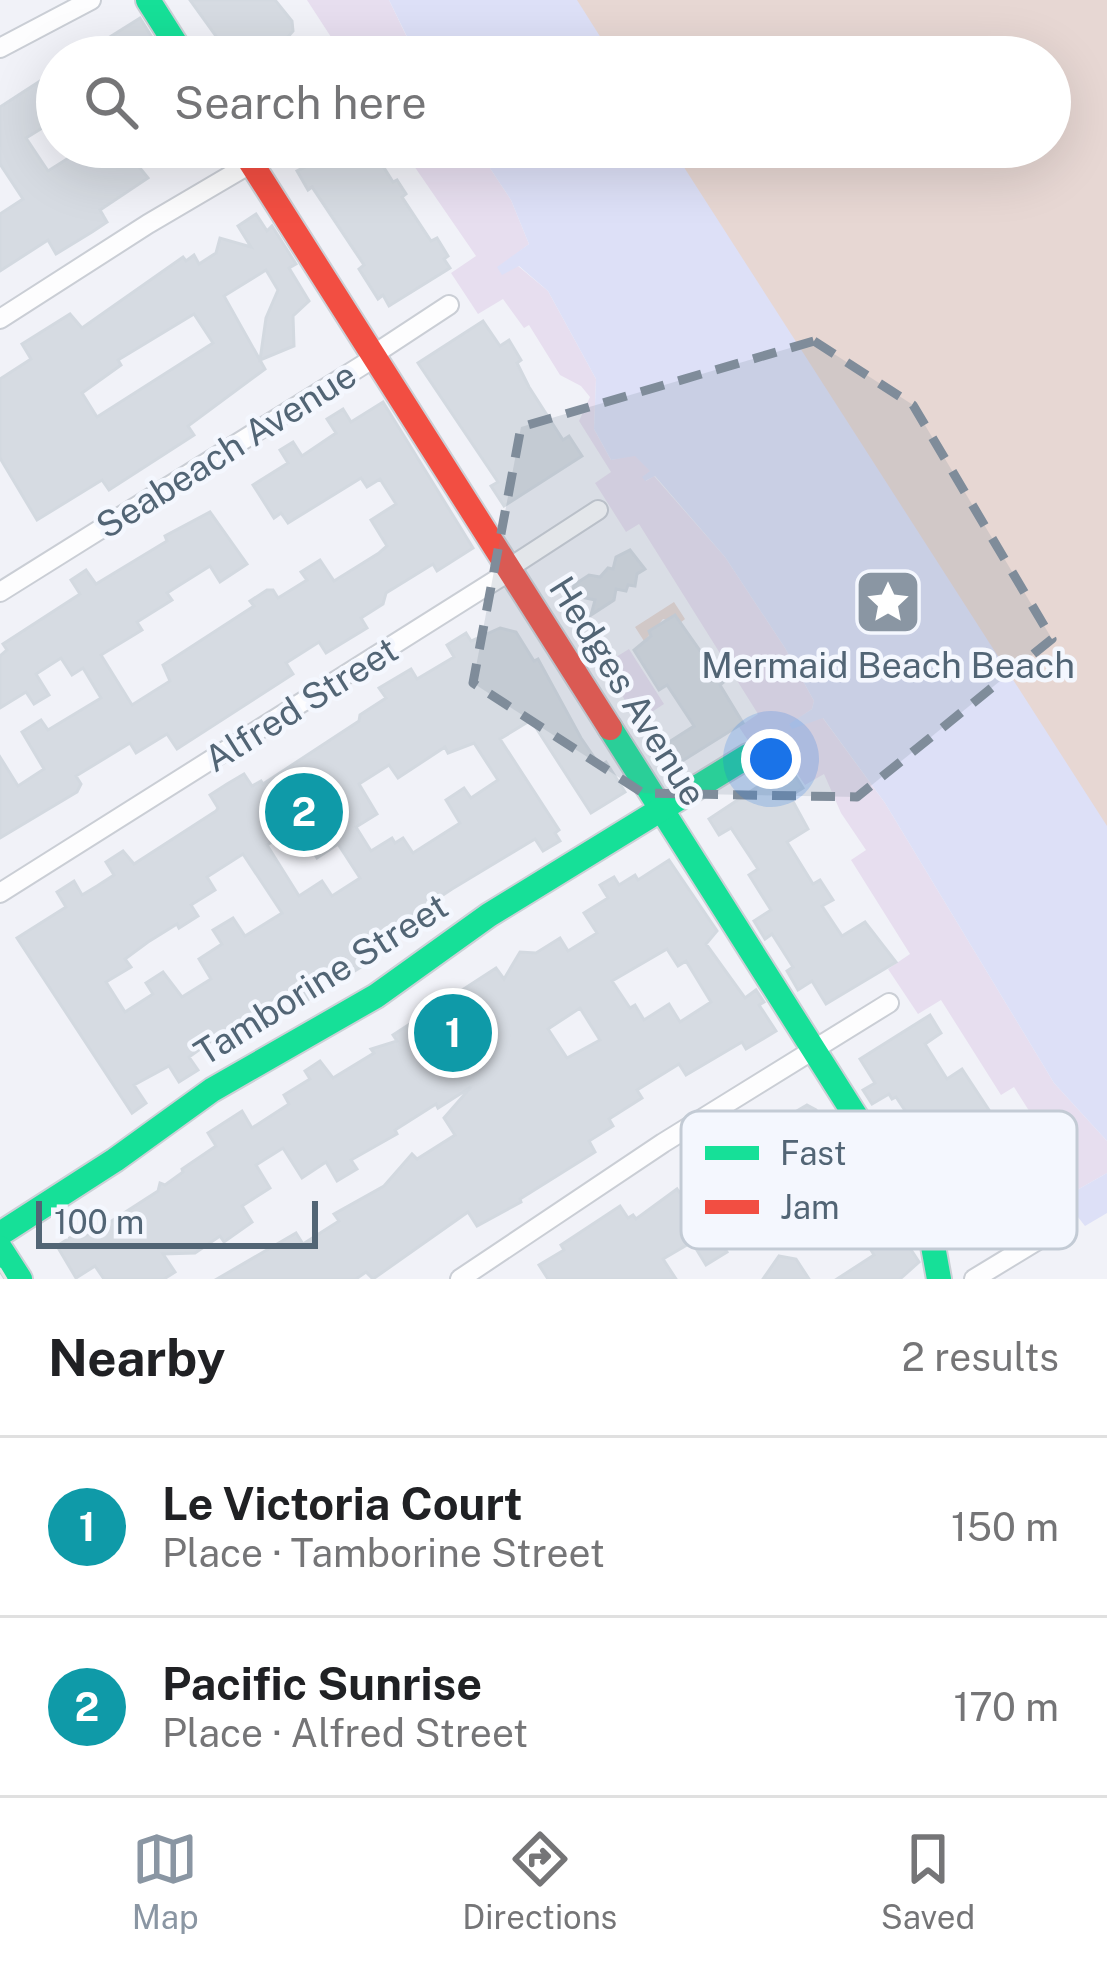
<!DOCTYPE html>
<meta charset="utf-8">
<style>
body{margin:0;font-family:"Public Sans",sans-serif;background:#f2f2f2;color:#202124}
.scale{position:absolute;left:36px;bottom:30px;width:282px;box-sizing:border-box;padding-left:12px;border:6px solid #526575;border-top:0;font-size:33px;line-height:42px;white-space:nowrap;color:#526575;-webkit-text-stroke:9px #f4f7fe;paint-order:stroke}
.you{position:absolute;left:771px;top:759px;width:42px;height:42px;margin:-30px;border:9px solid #fff;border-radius:50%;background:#1a73e8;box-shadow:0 0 0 18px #1a73e833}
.badge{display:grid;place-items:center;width:78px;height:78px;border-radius:50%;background:#8a96a3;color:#fff;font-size:39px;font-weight:700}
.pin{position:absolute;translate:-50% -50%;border:6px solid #fff;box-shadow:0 3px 12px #0006}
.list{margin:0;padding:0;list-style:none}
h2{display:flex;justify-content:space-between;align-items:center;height:156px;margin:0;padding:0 48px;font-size:51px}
h2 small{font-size:39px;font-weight:400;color:#757577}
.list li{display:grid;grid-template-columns:78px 1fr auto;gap:36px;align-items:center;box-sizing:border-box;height:180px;padding:0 48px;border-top:3px solid #e0e0e0}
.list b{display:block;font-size:45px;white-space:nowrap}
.list p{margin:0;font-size:39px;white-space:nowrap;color:#757577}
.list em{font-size:39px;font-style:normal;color:#757577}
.icon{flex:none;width:66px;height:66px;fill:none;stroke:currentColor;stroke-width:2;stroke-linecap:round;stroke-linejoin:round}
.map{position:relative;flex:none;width:1107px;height:1279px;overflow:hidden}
.search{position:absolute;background:#fff;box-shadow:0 12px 48px #0002;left:36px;right:36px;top:36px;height:132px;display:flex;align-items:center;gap:30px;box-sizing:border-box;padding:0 42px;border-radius:66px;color:#757577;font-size:45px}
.sheet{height:516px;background:#fff}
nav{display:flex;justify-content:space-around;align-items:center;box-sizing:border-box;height:168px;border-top:3px solid #e0e0e0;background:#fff;font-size:33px;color:#757577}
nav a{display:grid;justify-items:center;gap:6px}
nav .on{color:#8a96a3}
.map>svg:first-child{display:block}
</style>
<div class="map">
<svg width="1107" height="1279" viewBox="0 0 1107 1279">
<rect width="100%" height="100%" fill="#f1f2f8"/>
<g fill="#e7deef">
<polygon points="307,0 389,0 415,54 409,57 344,57"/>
<polygon points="401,147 476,147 511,200 529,244 498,268 518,266 548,291 596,379 594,429 611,460 635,455 651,471 646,481 654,476 725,557 785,648 814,701 812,709 789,725 822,717 885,803 1054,1083 1107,1141 1107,1173 1063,1198 1038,1157 1052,1147 1014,1087 1001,1095 941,1000 918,1014 888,969 910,954 851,860 866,850 841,813 824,774 805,785 790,763 771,775 739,727 758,714 639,524 626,532 595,483 611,472 579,421 590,397 581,386 560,375 529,325 524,328 503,299 478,314 451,273 476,256"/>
<polygon points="629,649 664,704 638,721 603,665"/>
</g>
<g fill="#dde0f7">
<polygon points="389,0 628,0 666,57 409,57 415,53"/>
<polygon points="476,147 724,147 1107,734 1107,1141 1054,1083 885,803 823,718 792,729 789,724 812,709 814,701 785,648 725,557 655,476 645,481 642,477 650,471 635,456 611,460 594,429 596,379 548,291 519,266 502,275 497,267 529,244 511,200"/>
<polygon points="1107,1173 1107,1213 1085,1226 1063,1198"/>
</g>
<g fill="#e7d7d3">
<polygon points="577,0 1107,0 1107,826 671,147 1050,147 1050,57 613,57"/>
<polygon points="674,602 685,619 680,623 663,619 644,641 635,627"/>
</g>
<g fill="#d6dbe2" stroke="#d3d9e0" stroke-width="3" fill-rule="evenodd">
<polygon points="190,0 275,0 292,21 293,31 287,38 299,57 231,57"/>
<polygon points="140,18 158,47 142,57 78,57"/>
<polygon points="57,70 57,119 26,138 48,171 78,152 87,166 116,147 123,147 148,178 100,210 107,222 92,232 56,254 48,240 0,271 0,214 23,199 0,164 0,107"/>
<polygon points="345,147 371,147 393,182 397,180 406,194 402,197 431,241 437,238 448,256 444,259 450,268 389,306 383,295 378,299 359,269 364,265 312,187 308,190 297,171"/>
<path d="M256,214L267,231L272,226L296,264L289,268L309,301L293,316L294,346L260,360L266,318L278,290L266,270L224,296L265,369L188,426L194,435L109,490L102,480L37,520L0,458V379L31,359L22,344L70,314L82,328L183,257L186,261L194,255L199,264L216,253L220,238L251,247L238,226ZM194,314L213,343L97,417L82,393L121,365L118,360Z"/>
<polygon points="483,321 500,346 509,340 521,360 517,363 529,387 563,440 569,436 582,456 504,506 491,486 498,482 418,363"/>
<polygon points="383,402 473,548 437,571 433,564 386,593 383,604 361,618 367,628 326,653 319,642 286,663 293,674 177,749 167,734 136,753 130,743 76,776 81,784 77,792 0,838 0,757 18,786 44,769 22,732 41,720 48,730 101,698 83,668 72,675 61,658 36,674 49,695 34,704 26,692 0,708 0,656 7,650 3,644 80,594 71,580 86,570 96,584 167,541 165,536 210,512 247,564 220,582 210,566 167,593 172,600 137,622 142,630 101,655 132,705 170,681 163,665 254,606 250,601 267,590 273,590 278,598 307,580 301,572 320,560 334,581 379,553 387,546 371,520 396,504 380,479 367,487 361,478 288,523 281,513 274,518 253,485 288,463 280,450 293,442 302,456 336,433 327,419 343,409 351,422"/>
<polygon points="630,550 645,569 637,574 635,586 628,585 626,591 616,589 614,600 591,615 595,600 572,595 574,585 589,575 600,577 608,568 613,569 616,557"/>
<polygon points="675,615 708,662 712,660 725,681 720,685 743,723 679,763 666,744 694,726 667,685 659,690 634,650 651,636 649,631"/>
<path d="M500,628L516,632L534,661L538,659L581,738L600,766L606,762L625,792L591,813L531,720L500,739L559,830L555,833L560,841L543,851L535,839L452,889L411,916L414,920L357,950L366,964L353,972L345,959L301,987L309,999L295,1008L285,992L252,1012L189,1057L198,1070L179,1082L169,1066L134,1085L146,1103L132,1113L17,938L66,907L57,892L74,881L82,895L97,886L114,875L106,862L123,851L134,864L216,811L218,808L210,795L227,784L244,774L252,786L261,781L263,784L359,721L360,715L386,698L379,688L411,669L417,679L454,657L447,645L466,633L471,641ZM474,743L498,780L471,798L464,788L446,800L460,823L413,853L403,838L395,843L392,838L371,851L356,827L377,814L359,784L389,765L398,778L445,747L448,753ZM297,826L317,858L338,844L360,878L332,896L322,881L299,896L267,845ZM243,854L282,913L245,936L233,918L213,930L222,944L199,959L211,979L182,997L163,972L146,983L153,994L125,1012L106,982L131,967L125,959L148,942L177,924L179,928L198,916L191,905L215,890L207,877Z"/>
<polygon points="789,766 803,788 790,796 808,829 787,842 813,884 820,880 833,900 822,906 842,936 865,922 896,962 826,1004 812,981 798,990 787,971 793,967 772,934 765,939 754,921 771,910 749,875 758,869 731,828 719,835 709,819"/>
<path d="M669,860L717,931L706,944L745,998L756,990L764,1002L759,1005L776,1031L746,1049L742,1042L686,1075L679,1064L637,1090L642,1098L609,1119L613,1126L589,1141L595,1152L520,1199L521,1202L477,1226L468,1212L373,1279L366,1272L356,1279H217L296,1233L303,1244L339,1221L334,1214L384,1186L412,1154L417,1159L455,1135L444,1118L471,1087L438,1108L436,1104L395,1130L397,1134L351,1160L357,1169L337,1181L326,1162L302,1178L283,1148L256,1165L270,1188L242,1206L252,1222L224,1242L220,1236L195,1253L163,1254L175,1272L164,1279H104L95,1266L76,1278L57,1246L79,1232L83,1237L96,1231L158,1191L160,1183L165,1185L183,1172L182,1169L216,1146L208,1133L242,1111L252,1128L289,1104L284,1095L310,1079L305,1071L320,1061L333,1078L374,1053L371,1049L397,1041L393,1035L496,968L504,979L520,952L536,953L560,938L568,951L597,933L584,913L608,898L600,885L614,877L619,885L635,875L638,880ZM667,949L678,966L686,961L711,1002L680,1022L669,1004L644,1020L635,1005L630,1008L612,981ZM580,1008L600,1040L567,1058L548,1029Z"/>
<polygon points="930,1015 941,1033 925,1044 947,1079 962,1069 1029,1171 1025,1174 1044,1203 980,1244 955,1203 965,1196 945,1165 935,1172 908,1123 912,1121 896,1097 892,1099 889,1094 872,1104 863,1090 875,1083 860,1059"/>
<polygon points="807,1105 816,1110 824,1122 826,1120 919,1262 900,1279 837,1279 874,1255 839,1195 812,1211 828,1189 808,1202 803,1194 765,1219 770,1227 755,1237 742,1217 715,1234 727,1252 706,1265 692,1242 663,1259 676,1279 548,1279 539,1265 564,1250 561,1245 620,1206 628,1218 633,1215 636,1219 677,1189 679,1192 712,1171 708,1163"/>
<polygon points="779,1256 796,1259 809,1279 763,1279"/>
</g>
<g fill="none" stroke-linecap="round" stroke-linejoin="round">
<defs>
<g id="street">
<polyline points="0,48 91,0"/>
<polyline points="0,319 148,224 279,147"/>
<polyline points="0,592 374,358 379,351 449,305"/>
<polyline points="0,893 510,571 515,564 598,510"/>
<polyline points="460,1279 663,1143 889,1003"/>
<polyline points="974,1279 1061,1226"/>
</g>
<g id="fast">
<polyline points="148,0 184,57"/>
<polyline points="610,728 931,1235 939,1279"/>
<polyline points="0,1234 115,1160 212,1090 376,996 489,915 748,756"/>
<polyline points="0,1248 20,1279"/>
</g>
<polyline id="jam" points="241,147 610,728"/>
</defs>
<use href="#street" stroke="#caced5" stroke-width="22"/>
<use href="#fast" stroke="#ccd0d6" stroke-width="28"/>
<use href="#jam" stroke="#ccd0d6" stroke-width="28"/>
<use href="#street" stroke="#fdfdfe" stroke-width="18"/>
<use href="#fast" stroke="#16e098" stroke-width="24"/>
<use href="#jam" stroke="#f24e42" stroke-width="24"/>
<polyline stroke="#e4e6e4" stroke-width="3" points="0,1269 6,1279"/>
</g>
<path fill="#7f8c9a" fill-opacity="0.2" stroke="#7f8c9a" stroke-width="9" stroke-dasharray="24 15" stroke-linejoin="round" d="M814,341L913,405L1052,639L857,797L643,793L473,683L521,427Z"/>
<defs>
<symbol id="sight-square" viewBox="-11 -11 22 22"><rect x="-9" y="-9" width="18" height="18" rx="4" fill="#8a96a3" stroke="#f4f7fe"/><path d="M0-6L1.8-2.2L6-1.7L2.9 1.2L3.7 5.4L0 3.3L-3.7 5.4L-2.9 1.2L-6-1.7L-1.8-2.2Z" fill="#fff"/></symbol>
</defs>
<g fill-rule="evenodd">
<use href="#sight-square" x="850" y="564" width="76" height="76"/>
</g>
<g text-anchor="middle" stroke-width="9" stroke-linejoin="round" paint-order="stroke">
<g font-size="36" fill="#526575" stroke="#f4f7fe">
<text transform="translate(226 450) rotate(-32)" y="13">Seabeach Avenue</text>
<text transform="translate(628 691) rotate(58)" y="13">Hedges Avenue</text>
<text transform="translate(301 704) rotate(-32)" y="13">Alfred Street</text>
<text transform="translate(321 979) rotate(-32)" y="13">Tamborine Street</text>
</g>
<g font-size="36" fill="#526575" stroke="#f4f7fe">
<text x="888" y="678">Mermaid Beach Beach</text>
</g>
</g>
<rect x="681" y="1111" width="396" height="138" rx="18" fill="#f4f7fe" stroke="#c3cbd5" stroke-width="3"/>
<rect x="705" y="1146" width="54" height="14" fill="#16e098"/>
<rect x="705" y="1200" width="54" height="14" fill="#f24e42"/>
<g font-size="33" fill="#526575">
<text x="780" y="1165">Fast</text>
<text x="780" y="1219">Jam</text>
</g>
</svg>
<div class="scale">100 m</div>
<div class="you"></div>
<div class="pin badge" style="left:453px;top:1033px;background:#0f9aa8">1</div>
<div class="pin badge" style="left:304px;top:812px;background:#0f9aa8">2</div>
<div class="search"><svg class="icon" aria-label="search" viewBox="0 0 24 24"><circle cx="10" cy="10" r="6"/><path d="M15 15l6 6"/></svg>Search here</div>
</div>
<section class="sheet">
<h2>Nearby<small>2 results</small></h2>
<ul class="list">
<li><span class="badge" style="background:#0f9aa8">1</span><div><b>Le Victoria Court</b><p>Place · Tamborine Street</p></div><em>150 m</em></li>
<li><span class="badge" style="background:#0f9aa8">2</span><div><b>Pacific Sunrise</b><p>Place · Alfred Street</p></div><em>170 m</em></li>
</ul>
</section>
<nav>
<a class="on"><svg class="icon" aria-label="map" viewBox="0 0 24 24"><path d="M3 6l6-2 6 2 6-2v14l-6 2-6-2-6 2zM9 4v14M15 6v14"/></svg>Map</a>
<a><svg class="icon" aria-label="directions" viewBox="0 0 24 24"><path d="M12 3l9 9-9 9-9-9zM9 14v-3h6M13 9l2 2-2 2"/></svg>Directions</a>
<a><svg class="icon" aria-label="saved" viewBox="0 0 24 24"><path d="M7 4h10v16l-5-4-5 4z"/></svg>Saved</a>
</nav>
